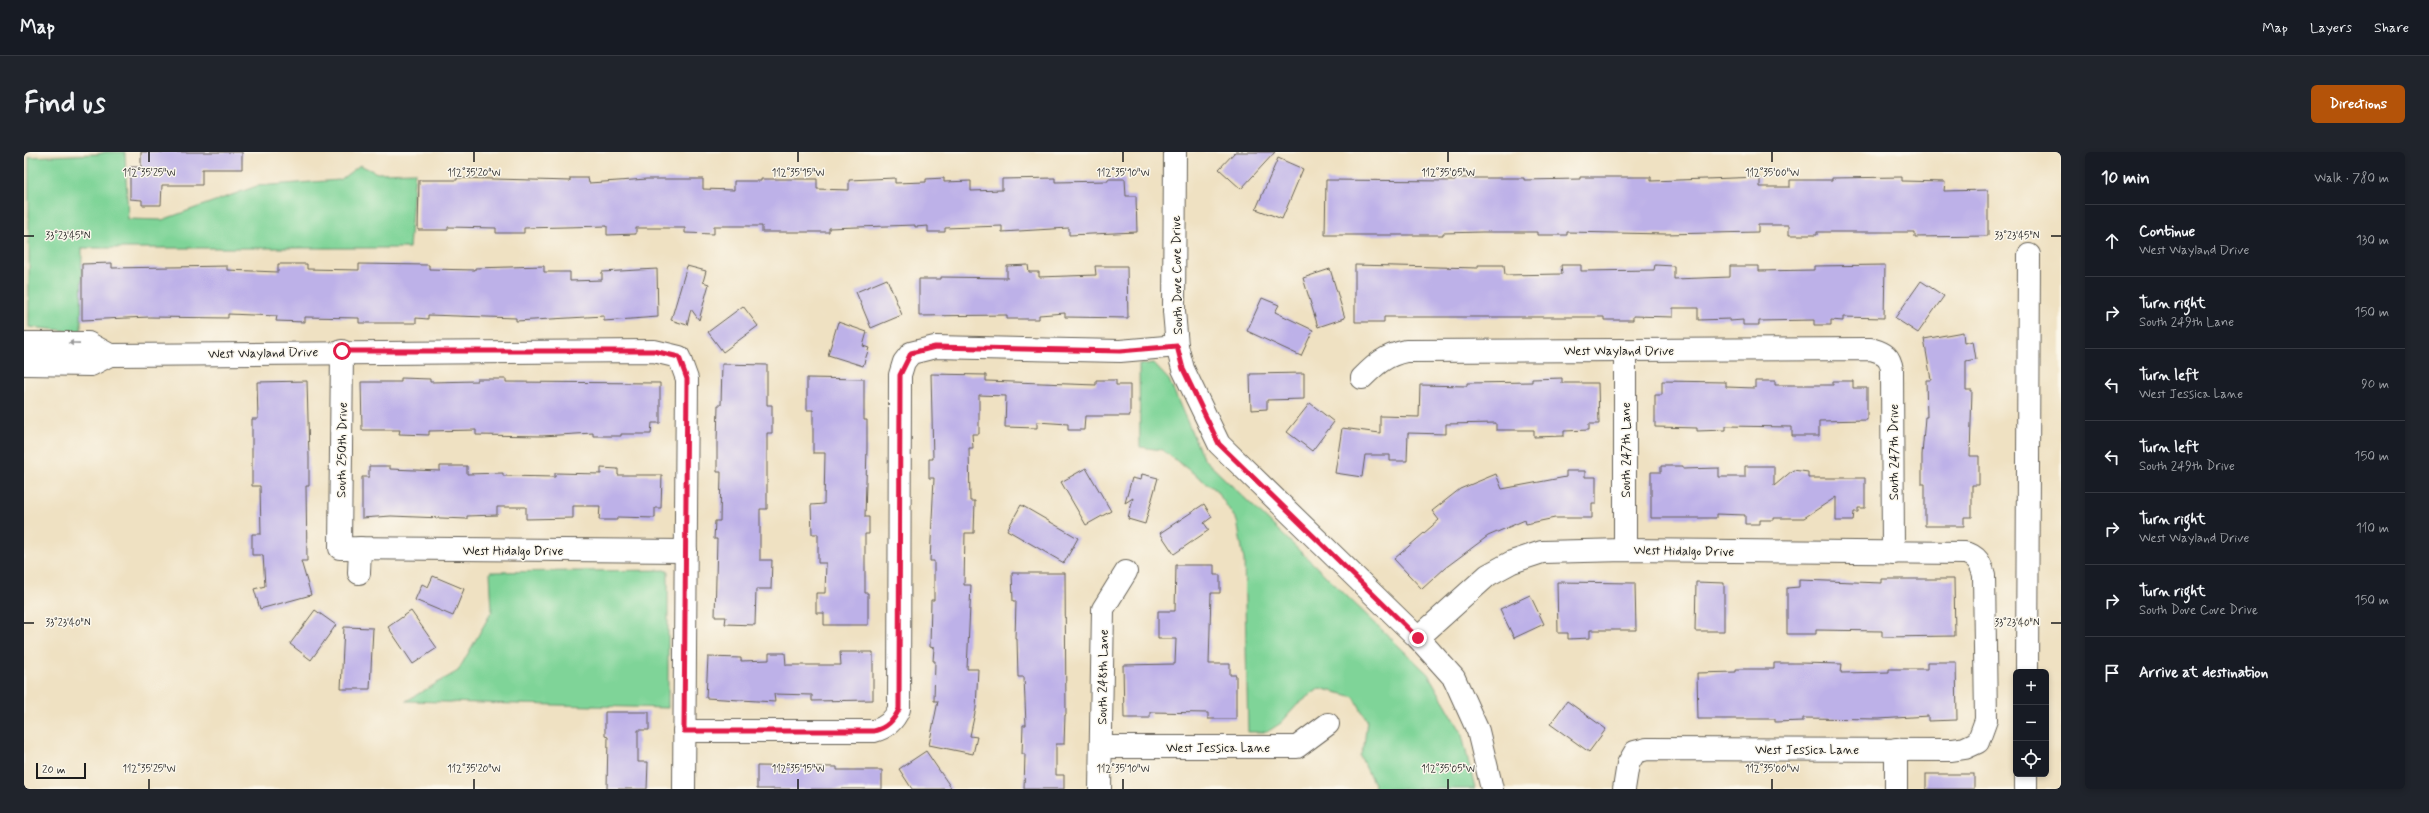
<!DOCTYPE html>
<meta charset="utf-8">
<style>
body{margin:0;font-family:Mynerve,sans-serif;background:#20242c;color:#f1f3f6}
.controls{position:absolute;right:12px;bottom:12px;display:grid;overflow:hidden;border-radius:6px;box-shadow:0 2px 6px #0003}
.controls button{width:36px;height:36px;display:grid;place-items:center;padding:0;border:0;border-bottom:1px solid #363941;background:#171b24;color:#f1f3f6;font:20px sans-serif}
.scale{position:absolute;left:12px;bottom:10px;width:50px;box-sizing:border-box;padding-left:4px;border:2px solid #1c1c1c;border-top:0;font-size:11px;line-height:14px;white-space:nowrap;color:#1c1c1c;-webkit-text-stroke:3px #fbf7ec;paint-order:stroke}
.stop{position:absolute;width:12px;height:12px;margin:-9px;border:3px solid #e11d48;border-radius:50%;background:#fff}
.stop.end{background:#e11d48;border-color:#fff;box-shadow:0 1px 4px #0008}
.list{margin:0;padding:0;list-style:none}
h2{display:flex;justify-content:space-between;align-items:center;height:52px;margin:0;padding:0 16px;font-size:17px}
h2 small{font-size:13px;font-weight:400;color:#9ea1a6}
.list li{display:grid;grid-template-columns:26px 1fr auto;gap:12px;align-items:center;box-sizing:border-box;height:72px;padding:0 16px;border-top:1px solid #363941}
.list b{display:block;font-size:15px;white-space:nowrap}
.list p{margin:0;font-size:13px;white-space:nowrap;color:#9ea1a6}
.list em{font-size:13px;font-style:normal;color:#9ea1a6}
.icon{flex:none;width:22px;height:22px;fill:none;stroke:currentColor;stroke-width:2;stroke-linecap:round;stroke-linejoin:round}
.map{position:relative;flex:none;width:2037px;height:637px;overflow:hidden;border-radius:6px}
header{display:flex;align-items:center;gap:24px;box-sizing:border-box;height:56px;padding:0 20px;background:#171b24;border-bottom:1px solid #363941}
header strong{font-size:19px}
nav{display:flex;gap:22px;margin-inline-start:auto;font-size:14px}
.intro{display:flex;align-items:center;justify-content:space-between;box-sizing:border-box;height:96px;padding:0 24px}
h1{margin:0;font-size:28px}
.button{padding:10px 18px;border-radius:6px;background:#b45309;color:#fff;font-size:14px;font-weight:700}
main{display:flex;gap:24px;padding:0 24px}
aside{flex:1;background:#171b24;border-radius:6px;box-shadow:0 2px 6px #0003}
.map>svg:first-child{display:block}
</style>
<header>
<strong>Map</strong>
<nav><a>Map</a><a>Layers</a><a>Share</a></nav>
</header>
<div class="intro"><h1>Find us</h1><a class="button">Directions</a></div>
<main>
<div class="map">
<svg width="2037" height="637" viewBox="0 0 2037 637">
<rect width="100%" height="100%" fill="#fbf7ec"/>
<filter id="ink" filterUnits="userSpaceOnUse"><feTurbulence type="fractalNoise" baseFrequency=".025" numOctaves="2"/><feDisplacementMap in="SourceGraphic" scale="8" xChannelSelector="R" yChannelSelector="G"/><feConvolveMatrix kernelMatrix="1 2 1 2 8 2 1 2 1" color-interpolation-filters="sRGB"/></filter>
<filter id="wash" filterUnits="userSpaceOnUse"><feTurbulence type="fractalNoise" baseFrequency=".012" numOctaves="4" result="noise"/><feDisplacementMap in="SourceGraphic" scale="16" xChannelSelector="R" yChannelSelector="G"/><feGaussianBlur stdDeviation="0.9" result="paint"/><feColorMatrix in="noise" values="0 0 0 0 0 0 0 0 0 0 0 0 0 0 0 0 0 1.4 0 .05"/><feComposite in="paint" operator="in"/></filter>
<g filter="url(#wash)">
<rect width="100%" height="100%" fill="#efe1c2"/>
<g fill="#7fd498" stroke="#4e785a">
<polygon points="82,0 101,0 104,67 138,68 233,34 316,28 336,13 353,21 391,20 385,96 58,96 57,180 5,175 5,5 74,2"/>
<polygon points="1129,211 1145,228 1179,306 1404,522 1437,579 1451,637 1349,637 1350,632 1336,604 1340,594 1343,568 1330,545 1296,536 1273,553 1257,571 1243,580 1224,580 1220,408 1213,369 1192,338 1138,298 1116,295 1115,213"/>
<polygon points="644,418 644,556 382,549 434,519 468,459 466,420"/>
</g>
<g id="blocks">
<g fill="#bdb1e8">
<polygon points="117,0 218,0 218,17 178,17 178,33 138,33 137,53 118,53 118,48 106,47 106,15 117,15"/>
<polygon points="1211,0 1251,0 1217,37 1195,17"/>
<polygon points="1254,6 1279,17 1258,67 1232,57"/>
<polygon points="1556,25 1627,25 1627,29 1736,25 1736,35 1766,35 1766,28 1808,28 1808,26 1878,25 1878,29 1921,30 1920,39 1964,38 1964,84 1891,85 1891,80 1793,80 1793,83 1765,83 1765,73 1734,73 1734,80 1641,82 1543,80 1543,83 1513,83 1513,80 1458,80 1419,81 1419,83 1301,83 1302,28 1431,29 1431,26 1500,26 1500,28 1556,27"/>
<polygon points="433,26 546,29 546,26 564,26 565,31 623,27 679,27 679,37 710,38 710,29 737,29 737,27 793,27 793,37 825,38 825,28 871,26 871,31 902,30 902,27 920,26 920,30 947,29 947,39 978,38 978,27 1031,26 1031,30 1084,29 1084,27 1101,27 1102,44 1112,44 1113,80 1045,83 1045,76 978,80 978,74 921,76 921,80 904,80 904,74 891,75 891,73 805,76 805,80 738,80 738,74 690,74 690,82 661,81 661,76 612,76 612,82 583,83 583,74 500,76 500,81 472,81 472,76 424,75 424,78 394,78 395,28 433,28"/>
<polygon points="88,111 88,116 203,114 203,118 254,120 254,112 283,112 283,117 335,118 335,112 405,113 405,117 451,118 451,116 520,114 520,120 546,120 546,129 578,128 578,120 633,117 634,165 580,169 580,164 492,169 492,166 404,163 404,167 392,166 392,171 335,171 335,166 281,165 281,170 252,169 253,164 204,162 204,166 125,165 58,168 58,112"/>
<polygon points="1004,113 1005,120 1015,120 1015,125 1072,123 1071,114 1103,114 1104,166 1041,165 1041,161 1015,163 1015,167 983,167 983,163 895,164 895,127 917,127 917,125 983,126 983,114"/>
<polygon points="1331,113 1454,116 1454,113 1480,113 1481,123 1538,122 1537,113 1557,113 1557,119 1630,118 1631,113 1650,114 1650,127 1706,125 1706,114 1735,114 1735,119 1790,118 1790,114 1861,113 1860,166 1819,165 1819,169 1807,168 1807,173 1790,173 1790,168 1735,169 1735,173 1719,173 1719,168 1706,169 1706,167 1674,168 1674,156 1649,156 1649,165 1609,164 1609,168 1580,168 1580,165 1360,165 1360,170 1331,170"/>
<polygon points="663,114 682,119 679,130 685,132 675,168 667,157 663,173 647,168"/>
<polygon points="1306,117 1321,166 1294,175 1279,126"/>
<polygon points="863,127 878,163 847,176 832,140"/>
<polygon points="1897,129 1920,144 1894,181 1871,166"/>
<polygon points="1238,146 1255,153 1251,160 1289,178 1277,204 1223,179"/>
<polygon points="719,154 734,174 699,200 684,180"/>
<polygon points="814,170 843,180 839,194 845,196 839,214 804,203"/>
<polygon points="1939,180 1940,191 1949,189 1952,207 1942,209 1942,238 1948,238 1946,304 1955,304 1955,333 1948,333 1948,365 1940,365 1940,374 1901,374 1901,332 1898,332 1898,303 1901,265 1903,265 1902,228 1907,228 1900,187"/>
<polygon points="698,212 743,213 743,253 748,253 748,281 743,281 743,357 736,357 736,408 748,408 747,437 732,437 731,473 701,472 702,465 691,465 693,387 690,387 691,369 696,369 697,320 693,320 693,290 694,253 697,253"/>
<polygon points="1280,221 1280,247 1243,248 1243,257 1227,258 1226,222"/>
<polygon points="907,222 962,223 962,229 1072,233 1072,228 1092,228 1092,233 1106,233 1106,264 1061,264 1060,278 1044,278 1044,272 1013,270 1013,276 981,275 982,244 955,243 955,282 948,282 949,296 945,296 946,349 951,349 950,381 941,381 940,433 947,433 943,517 954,517 952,556 946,584 953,585 949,602 905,593 914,549 910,549 911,509 909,509 910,496 906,495 907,448 910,448 910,409 906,409 910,326 905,326 905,307 909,307"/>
<polygon points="377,226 406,227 406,230 453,229 453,227 482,227 482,230 636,231 636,271 628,271 627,282 597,282 597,284 569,284 569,281 518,284 452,283 452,278 405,279 405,283 375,282 376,278 338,278 337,230 377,230"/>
<polygon points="783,226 840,227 840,268 843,268 843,296 841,365 845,365 845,382 841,382 841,441 844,441 844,473 800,473 800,461 792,461 792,441 801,441 802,411 794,411 794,382 788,382 787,353 800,352 801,301 789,301 789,258 783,258"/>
<polygon points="1538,226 1538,231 1574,231 1575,272 1565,272 1565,278 1540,279 1540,284 1510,285 1510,278 1472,278 1472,271 1422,272 1422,282 1384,281 1383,309 1366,309 1366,303 1341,303 1338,325 1311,321 1318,276 1356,281 1356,264 1395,265 1396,233 1443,234 1443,231 1508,230 1508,227"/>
<polygon points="283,229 285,305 285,334 282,334 283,409 277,409 287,443 236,457 230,437 241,434 239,403 228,403 228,382 237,382 236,334 228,334 228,267 234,267 233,230"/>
<polygon points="1638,229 1702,230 1702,235 1731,236 1731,229 1751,229 1751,233 1809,233 1809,229 1829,229 1829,236 1843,236 1843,268 1795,269 1795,284 1768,284 1768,275 1702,274 1702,278 1673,279 1673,276 1631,275 1631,243 1638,243"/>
<polygon points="1286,251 1310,270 1288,299 1263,280"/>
<polygon points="345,314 366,314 366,317 416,319 416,314 443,314 443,322 479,321 479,324 531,325 531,321 577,322 577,316 594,317 594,323 638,323 637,356 631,356 631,366 593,365 593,368 575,368 576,354 549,354 549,366 502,367 502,355 473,355 473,363 443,364 443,367 367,364 338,366 338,325 345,325"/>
<polygon points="1637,314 1659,314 1659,317 1695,316 1695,325 1721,325 1721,314 1750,314 1750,334 1769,318 1784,320 1784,326 1841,326 1841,356 1834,356 1834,360 1830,360 1829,369 1812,369 1812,345 1780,366 1750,366 1750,368 1736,368 1736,372 1721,372 1721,363 1692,362 1692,366 1627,366 1627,320 1637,320"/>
<polygon points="1062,316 1087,359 1062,373 1037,330"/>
<polygon points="1542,319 1561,319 1561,325 1572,325 1572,352 1568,352 1568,366 1531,366 1502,372 1501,368 1464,384 1421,416 1398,437 1370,407 1415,368 1408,359 1436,337 1472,322 1478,337 1542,325"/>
<polygon points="1118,322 1134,326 1121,372 1104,367 1109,346 1101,351 1108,326 1117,328"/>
<polygon points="1180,352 1188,365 1180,371 1185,378 1150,402 1136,381"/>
<polygon points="997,353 1054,386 1040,411 983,378"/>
<polygon points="1152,413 1190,413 1190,423 1196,423 1196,441 1187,441 1185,512 1206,512 1206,523 1212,523 1212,567 1184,567 1184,561 1126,560 1126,566 1100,566 1099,513 1151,512 1152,487 1134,487 1134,459 1151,459"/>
<polygon points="988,421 1041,421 1042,563 1041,563 1040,592 1032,592 1032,623 1040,623 1040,637 1000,637 1001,602 998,602 999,573 1002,573 1000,525 994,525 993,487 991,487 992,449 989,449"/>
<polygon points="409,424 440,437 429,464 391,448 398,432 404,435"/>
<polygon points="1858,427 1930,427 1931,484 1858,485 1858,479 1792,478 1792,482 1763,482 1763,436 1775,435 1775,428 1858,431"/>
<polygon points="1533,430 1611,431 1612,478 1566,478 1566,486 1544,487 1544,481 1534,481"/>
<polygon points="1672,430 1700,431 1700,479 1671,479"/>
<polygon points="1506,443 1520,472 1490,486 1476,457"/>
<polygon points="291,458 312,473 287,508 266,492"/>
<polygon points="387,459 413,496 389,512 364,475"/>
<polygon points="320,475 349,476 346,537 317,537"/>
<polygon points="816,500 849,500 849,548 788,549 788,543 750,542 751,550 682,546 684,505 717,506 717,509 745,508 745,501 761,501 762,513 817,513"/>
<polygon points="1903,510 1932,510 1933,568 1904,569 1904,564 1855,567 1779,566 1779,569 1751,570 1751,567 1674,567 1673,521 1712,520 1712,517 1750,517 1750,511 1775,511 1818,512 1817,521 1865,520 1865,517 1903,517"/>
<polygon points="1543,549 1582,577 1565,600 1526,572"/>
<polygon points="581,560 625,560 625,578 614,578 614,610 624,610 623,637 583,637 584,585 581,584"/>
<polygon points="902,599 928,637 888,637 875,617"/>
<polygon points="733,614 813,615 813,618 858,618 858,637 733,637"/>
<rect x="1902" y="622" width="48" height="15"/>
</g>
</g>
</g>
<g filter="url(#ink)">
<use href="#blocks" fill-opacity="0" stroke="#666156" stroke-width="1"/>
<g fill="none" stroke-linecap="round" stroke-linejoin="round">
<defs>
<g id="minor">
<polyline points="1151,0 1150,159 1153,194 1159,217 1195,292 1394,486 1430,526 1454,579 1468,637"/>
<polyline points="0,191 64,191 86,203"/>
<polyline points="318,199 316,396 662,399"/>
<polyline points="0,212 67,213 86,203 630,199 655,205 663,227 660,637"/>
<path d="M1338,226C1352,212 1362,203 1382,199L1847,197C1861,201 1866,204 1868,218L1869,401"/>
<polyline points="1601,398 1601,198"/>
<polyline points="335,421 336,396"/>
<path d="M1394,486L1464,423L1488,410L1518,400L1601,398L1941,401C1953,403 1957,412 1960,423L1962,568L1954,590L1941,596L1928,598L1623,597L1611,600L1604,612L1600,637"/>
<polyline points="2003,520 2005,103"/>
<path d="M660,579H850C862,576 870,569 875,557L876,223L880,210L887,201L911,195L1096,199L1153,194"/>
<polyline points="1077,595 1273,595 1304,572"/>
<polyline points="1872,597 1872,637"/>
<polyline points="1076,637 1079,457 1102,420"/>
<polyline points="2002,637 2002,622"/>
</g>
</defs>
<use href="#minor" stroke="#666156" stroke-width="24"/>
<use href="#minor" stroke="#fff" stroke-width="22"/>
</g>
<defs><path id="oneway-solid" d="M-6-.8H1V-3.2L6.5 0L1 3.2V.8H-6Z"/></defs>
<use fill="#999" href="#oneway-solid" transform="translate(50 191) rotate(-179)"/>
</g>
<g fill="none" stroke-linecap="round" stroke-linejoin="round" filter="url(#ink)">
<path stroke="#e11d48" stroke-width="5" d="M318,199H630L655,205L663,227L660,579H850C862,576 870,569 875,557L876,223L887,201L911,195L1096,199L1153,194L1159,217L1195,292L1394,486"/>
</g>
<path fill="none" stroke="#1c1c1c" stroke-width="1.5" d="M125,0V10M450,0V10M774,0V10M1099,0V10M1424,0V10M1748,0V10M0,84H10M2027,84H2037M0,471H10M2027,471H2037M125,627V637M450,627V637M774,627V637M1099,627V637M1424,627V637M1748,627V637"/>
<g text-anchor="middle" stroke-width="3" stroke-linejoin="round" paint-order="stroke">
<g font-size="13" fill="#1c1c1c" stroke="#fbf7ec">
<text transform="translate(1152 123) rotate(-91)" y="5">South Dove Cove Drive</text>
<text x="1595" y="203">West Wayland Drive</text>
<text transform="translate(239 200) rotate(-1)" y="5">West Wayland Drive</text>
<text transform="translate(317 298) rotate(-89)" y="5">South 250th Drive</text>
<text transform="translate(1601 298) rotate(-90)" y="5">South 247th Lane</text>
<text transform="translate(1869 300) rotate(-90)" y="5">South 247th Drive</text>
<text x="489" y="403">West Hidalgo Drive</text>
<text transform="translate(1660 398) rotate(1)" y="5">West Hidalgo Drive</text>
<text transform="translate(1078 525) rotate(-89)" y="5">South 248th Lane</text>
<text x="1194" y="600">West Jessica Lane</text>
<text x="1783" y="602">West Jessica Lane</text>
</g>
</g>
<g font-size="10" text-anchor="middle" fill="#1c1c1c" stroke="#fbf7ec" stroke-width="3" stroke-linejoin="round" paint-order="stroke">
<text x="125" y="24">112°35'25"W</text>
<text x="450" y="24">112°35'20"W</text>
<text x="774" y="24">112°35'15"W</text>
<text x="1099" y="24">112°35'10"W</text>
<text x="1424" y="24">112°35'05"W</text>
<text x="1748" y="24">112°35'00"W</text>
<text x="44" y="87">33°23'45"N</text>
<text x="1993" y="87">33°23'45"N</text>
<text x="44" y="474">33°23'40"N</text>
<text x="1993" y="474">33°23'40"N</text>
<text x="125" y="620">112°35'25"W</text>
<text x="450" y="620">112°35'20"W</text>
<text x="774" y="620">112°35'15"W</text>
<text x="1099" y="620">112°35'10"W</text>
<text x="1424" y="620">112°35'05"W</text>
<text x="1748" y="620">112°35'00"W</text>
</g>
</svg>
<div class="controls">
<button>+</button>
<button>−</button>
<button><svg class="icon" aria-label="locate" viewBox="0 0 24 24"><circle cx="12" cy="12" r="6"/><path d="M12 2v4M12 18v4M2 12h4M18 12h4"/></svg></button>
</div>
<div class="scale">20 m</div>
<div class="stop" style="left:318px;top:199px"></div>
<div class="stop end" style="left:1394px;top:486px"></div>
</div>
<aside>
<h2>10 min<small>Walk · 780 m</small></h2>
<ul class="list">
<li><svg class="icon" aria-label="ahead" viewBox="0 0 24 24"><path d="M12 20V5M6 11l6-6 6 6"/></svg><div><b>Continue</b><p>West Wayland Drive</p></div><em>130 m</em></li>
<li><svg class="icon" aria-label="right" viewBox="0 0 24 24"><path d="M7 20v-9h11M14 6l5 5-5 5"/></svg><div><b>Turn right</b><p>South 249th Lane</p></div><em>150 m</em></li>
<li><svg class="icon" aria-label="left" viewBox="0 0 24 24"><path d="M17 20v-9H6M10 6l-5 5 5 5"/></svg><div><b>Turn left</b><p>West Jessica Lane</p></div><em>90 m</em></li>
<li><svg class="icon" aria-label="left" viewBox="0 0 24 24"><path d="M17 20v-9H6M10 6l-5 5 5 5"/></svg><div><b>Turn left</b><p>South 249th Drive</p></div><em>150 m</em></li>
<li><svg class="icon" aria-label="right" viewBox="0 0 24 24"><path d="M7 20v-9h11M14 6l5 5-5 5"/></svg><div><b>Turn right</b><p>West Wayland Drive</p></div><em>110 m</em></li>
<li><svg class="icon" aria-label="right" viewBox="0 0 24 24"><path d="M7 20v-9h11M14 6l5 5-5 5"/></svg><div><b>Turn right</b><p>South Dove Cove Drive</p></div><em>150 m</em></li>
<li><svg class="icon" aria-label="arrive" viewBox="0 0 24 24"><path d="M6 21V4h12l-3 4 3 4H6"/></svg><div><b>Arrive at destination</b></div></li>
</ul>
</aside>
</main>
